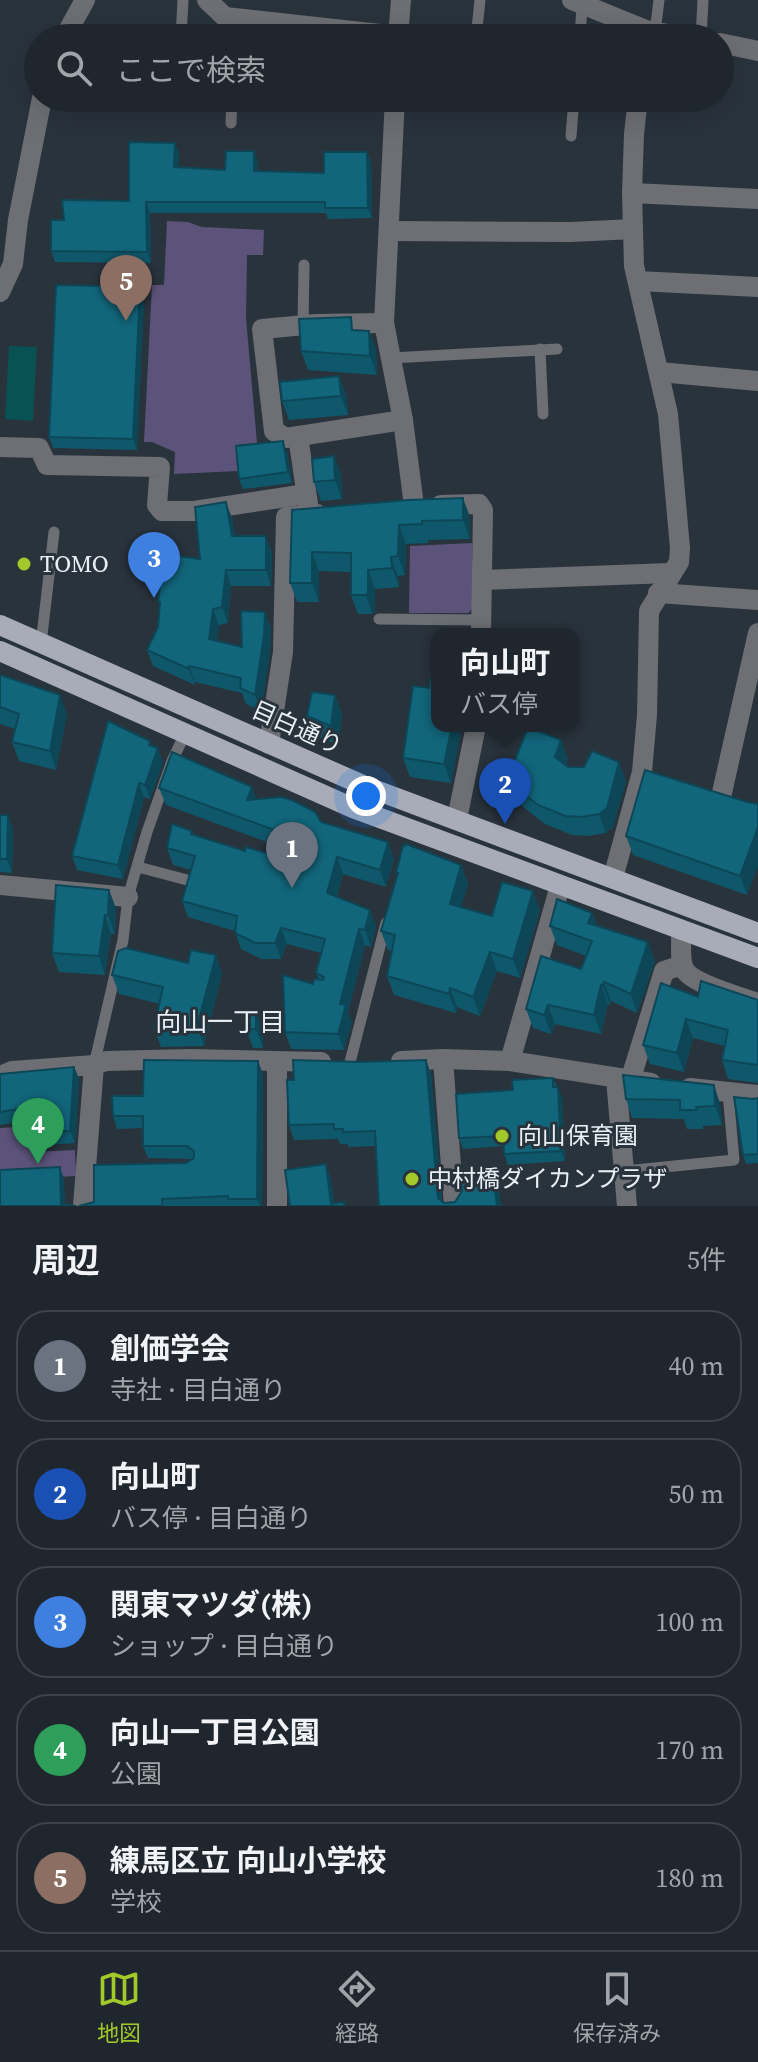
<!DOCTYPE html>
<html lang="ja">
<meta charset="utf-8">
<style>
body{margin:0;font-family:"Source Serif 4","Noto Sans JP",serif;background:#272e35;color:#f1f3f6}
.you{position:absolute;left:366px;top:796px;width:28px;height:28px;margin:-20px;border:6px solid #fff;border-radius:50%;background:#1a73e8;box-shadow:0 0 0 12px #1a73e833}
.badge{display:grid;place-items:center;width:52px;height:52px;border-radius:50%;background:#a1c929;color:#fff;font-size:26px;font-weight:700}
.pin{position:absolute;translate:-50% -66px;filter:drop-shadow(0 2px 4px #0008)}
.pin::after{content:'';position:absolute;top:42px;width:28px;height:24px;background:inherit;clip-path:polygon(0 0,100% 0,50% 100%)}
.popup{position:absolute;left:431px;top:628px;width:148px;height:104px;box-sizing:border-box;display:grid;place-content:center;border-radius:16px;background:#1f262d;filter:drop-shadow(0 2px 6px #0005);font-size:26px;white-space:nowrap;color:#a1a5aa}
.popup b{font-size:30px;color:#f1f3f6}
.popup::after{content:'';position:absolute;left:50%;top:100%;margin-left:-16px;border:16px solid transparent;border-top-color:#1f262d}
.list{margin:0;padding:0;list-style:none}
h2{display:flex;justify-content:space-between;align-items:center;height:104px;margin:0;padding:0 32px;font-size:34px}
h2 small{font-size:26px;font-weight:400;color:#a1a5aa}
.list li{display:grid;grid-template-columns:52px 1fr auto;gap:24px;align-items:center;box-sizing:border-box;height:112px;margin:0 16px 16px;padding:0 16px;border:2px solid #3c4349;border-radius:32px}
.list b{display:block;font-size:30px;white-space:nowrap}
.list p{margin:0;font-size:26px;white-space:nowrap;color:#a1a5aa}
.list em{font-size:26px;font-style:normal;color:#a1a5aa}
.icon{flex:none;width:44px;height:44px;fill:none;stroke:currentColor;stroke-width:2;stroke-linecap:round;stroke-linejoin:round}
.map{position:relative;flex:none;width:758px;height:1206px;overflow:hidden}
.search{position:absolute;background:#1f262d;box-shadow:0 8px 32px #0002;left:24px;right:24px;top:24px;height:88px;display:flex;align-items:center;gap:20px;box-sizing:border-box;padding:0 28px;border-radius:44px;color:#a1a5aa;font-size:30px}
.sheet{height:744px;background:#1f262d}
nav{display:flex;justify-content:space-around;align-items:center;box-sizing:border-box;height:112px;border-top:2px solid #3c4349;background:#1f262d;font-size:22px;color:#a1a5aa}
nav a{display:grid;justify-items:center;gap:4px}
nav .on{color:#a1c929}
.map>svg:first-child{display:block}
</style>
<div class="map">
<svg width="758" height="1206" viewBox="0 0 758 1206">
<rect width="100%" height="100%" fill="#29333c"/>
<g fill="#5c537a">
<polygon points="167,221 188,222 202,227 264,230 263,255 247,255 246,318 257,443 237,445 239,471 174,474 175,452 152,442 144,442 152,285 164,285"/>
<polygon points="472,543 472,609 468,613 409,613 410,546"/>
<polygon points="29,1126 31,1152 75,1150 76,1176 0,1180 0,1128"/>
</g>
<polygon fill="#095253" points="9,346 37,347 33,421 5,419"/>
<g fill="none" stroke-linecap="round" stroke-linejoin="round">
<g stroke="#6d6f75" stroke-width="11">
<polyline points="655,32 659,0"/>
<polyline points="181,38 183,0"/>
<polyline points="235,38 236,18"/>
<polyline points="476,38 480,0"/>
<polyline points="580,38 582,6"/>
<polyline points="701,38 703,0"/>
<polyline points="231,123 232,98"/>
<polyline points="571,136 574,98"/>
<polyline points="303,325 304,265"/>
<polyline points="540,349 543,414"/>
<polyline points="391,358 557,349"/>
<polyline points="379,619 481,620"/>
<polyline points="41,644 54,532"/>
<polyline points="138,867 191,881"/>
<polyline points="350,1062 386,923"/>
<polyline points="94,1065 123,940 128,897 147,832 172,761 185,734"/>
<polyline points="625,1171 734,1160 728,1093"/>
</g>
<g stroke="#6d6f75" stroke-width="20">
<polyline points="207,0 225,17 398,36"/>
<polyline points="572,0 646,30 690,38"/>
<polyline points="64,38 85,0"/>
<polyline points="398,38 401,0"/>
<polyline points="720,43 758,51"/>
<polyline points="395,98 384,323 403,420 414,506"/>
<polyline points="632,193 758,199"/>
<polyline points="389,231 571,232 633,229"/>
<polyline points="638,281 758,287"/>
<polyline points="0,292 13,264 18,220 42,98"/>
<polyline points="384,323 316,324 262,329 274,431 286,438 403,420"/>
<polyline points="659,372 758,381"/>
<polyline points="298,436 308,504"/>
<polyline points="0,447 39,448 47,465 160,467 157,505 162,511 194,511 306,494"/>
<polyline points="441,505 479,504 483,510 481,634"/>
<polyline points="482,580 670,573"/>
<polyline points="658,593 758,600"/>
<polyline points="269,744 283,652 286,517 317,514"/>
<polyline points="721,797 758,633"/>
<polyline points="457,819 476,726"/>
<polyline points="613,878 642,772 647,715 649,611 679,562 680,548 668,414 634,266 632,193 634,134 638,98"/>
<polyline points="0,885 128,897"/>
<path d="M681,931C682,942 679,958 684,969C692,984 741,997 758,1003"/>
<polyline points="443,1059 454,1206"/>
<polyline points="401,1061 443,1059 510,1061 651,1083"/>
<polyline points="510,1061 560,886"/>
<polyline points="277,1062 277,1206"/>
<polyline points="0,1076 12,1071 94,1065 106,1061 191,1059 321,1062"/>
<polyline points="616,1079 627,1206"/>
<polyline points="630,1081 664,971 682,965"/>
<polyline points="690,1088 758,1095"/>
<polyline points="83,1206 94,1065"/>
</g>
<g stroke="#a7acb8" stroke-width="20">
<polyline points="0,625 365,786 758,933"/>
<polyline points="0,651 353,808 758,958"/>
</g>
</g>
<g fill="#0f586b">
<polygon points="367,152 371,163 372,218 328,219 326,213 150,213 151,263 55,262 51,251 64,220 129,201 179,153 178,168 225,170 258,162 258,171 324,173"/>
<polygon points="144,298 137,450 53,448 49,437"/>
<polygon points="369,331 376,350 377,375 308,370 301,351"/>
<polygon points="339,376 346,395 348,415 289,420 282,401"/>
<polygon points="287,452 292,483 243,489 239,479"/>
<polygon points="334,456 341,475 342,499 321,501 314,482"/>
<polygon points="292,510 470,517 470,539 428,540 429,543 406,544 405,575 398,576 399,587 375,589 375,612 372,614 358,614 351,595 351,572 319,571 319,602 297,602 290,583"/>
<polygon points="232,518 235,536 272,552 271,586 231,586 228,623 219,625 217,641 242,647 271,628 270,651 261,711 246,704 242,693 195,682 195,685 153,666 147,650 158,627 160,607 158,601 200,559"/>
<polygon points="0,675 67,714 56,770 19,761 12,742 15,729 0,724"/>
<polygon points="429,688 437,726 462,726 451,783 410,777 403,758"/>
<polygon points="335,695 342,714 338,745 314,735 307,716"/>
<polygon points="152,746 163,762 150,799 144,797 123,879 77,870 72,856"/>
<polygon points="568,759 566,765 568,767 626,781 613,827 606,833 588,836 572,835 545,824 521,805 514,786"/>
<polygon points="159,788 257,799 321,822 388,842 394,859 386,887 343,874 337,897 370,910 376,926 371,947 365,945 348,1012 352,1022 344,1050 291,1049 285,1032 313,984 318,979 316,973 321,953 287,944 281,959 261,959 241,949 235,931 188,917 182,901 191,870 173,865 167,848 192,831 194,835 245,851 272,855 275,845 166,805"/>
<polygon points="747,802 758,804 758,865 747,895 633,855 626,836"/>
<polygon points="0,815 13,829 12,873 0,872"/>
<polygon points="461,865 468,884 461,907 492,916 540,910 520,978 497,971 480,1016 457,1007 456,1013 394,995 387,976 392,951 388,950 381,931 397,876 396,873"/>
<polygon points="109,890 116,909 115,934 111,934 105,975 59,972 52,953"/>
<polygon points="592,913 597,926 655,961 637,1013 611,1001 610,1005 608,1004 601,1034 555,1024 551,1034 533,1028 526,1009 581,969 586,956 557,945 550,926"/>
<polygon points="216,955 222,974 204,1046 161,1047 154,1028 160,1004 119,994 112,975 188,963"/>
<polygon points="698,997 758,1000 758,1083 728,1079 722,1060 725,1046 693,1038 684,1072 650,1064 643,1045"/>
<polygon points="256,1012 263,1031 263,1048 253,1048 246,1029"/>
<polygon points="426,1060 431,1074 442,1202 444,1203 455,1202 498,1185 501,1206 379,1206 376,1146 349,1147 347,1144 340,1144 338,1139 294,1140 289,1125 294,1080 361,1062"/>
<polygon points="74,1067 79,1079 75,1143 37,1146 33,1133 32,1120 0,1125 0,1074"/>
<polygon points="263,1074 262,1206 79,1206 94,1202 186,1163 192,1159 148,1158 143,1146 143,1128 117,1129 113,1116 143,1096"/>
<polygon points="553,1078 562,1098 565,1161 508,1165 504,1154 503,1146 463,1149 459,1138 513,1090"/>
<polygon points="714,1085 720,1104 722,1125 703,1126 703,1129 687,1129 684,1119 632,1118 626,1099"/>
<polygon points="758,1098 758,1163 746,1164 743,1155 753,1099"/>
</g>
<g fill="#0d4757">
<polygon points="175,143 179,153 178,178 174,167"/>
<polygon points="254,151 258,162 258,182 254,171"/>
<polygon points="367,152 371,163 372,218 368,208"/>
<polygon points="146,202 150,213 151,263 147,252"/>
<polygon points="140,287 144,298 137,450 133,439"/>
<polygon points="369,331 376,350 377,375 370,356"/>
<polygon points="339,376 346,395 348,415 341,396"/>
<polygon points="283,441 287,452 292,483 288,472"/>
<polygon points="334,456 341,475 342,499 335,480"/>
<polygon points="463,498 470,517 470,539 463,520"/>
<polygon points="226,502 232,518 238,552 232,536"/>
<polygon points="399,525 406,544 405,575 398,556"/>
<polygon points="266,536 272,552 271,586 266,570"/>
<polygon points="312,552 319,571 319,602 312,583"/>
<polygon points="391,557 398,576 399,587 392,568"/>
<polygon points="226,570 231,586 228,623 222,607"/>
<polygon points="368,570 375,589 375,612 372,614 366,595"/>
<polygon points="213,609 219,625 215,655 209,639"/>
<polygon points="265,612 271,628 270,651 261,711 255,695"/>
<polygon points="189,666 195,682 195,685 189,669"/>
<polygon points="60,695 67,714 56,770 50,751"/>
<polygon points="335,695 342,714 338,745 331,726"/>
<polygon points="452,726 462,726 451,783 444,764"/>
<polygon points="561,740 568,759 562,776 555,757"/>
<polygon points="150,741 155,755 158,748 163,762 150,799 145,785"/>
<polygon points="619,762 626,781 613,827 606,833 599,814"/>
<polygon points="139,783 144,797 123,879 118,865"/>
<polygon points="252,787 258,803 247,800"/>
<polygon points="8,815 13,829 12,873 7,859"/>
<polygon points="758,827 758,865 747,895 740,876"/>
<polygon points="388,842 394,859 386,887 380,870"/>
<polygon points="337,857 343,874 333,909 327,893"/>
<polygon points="461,865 468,884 456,923 450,904"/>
<polygon points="109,890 116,909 115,934 108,915"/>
<polygon points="533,891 540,910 520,978 513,959"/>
<polygon points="370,910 376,926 371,947 365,930"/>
<polygon points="592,913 599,932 588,923"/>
<polygon points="105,915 111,934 105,975 99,956"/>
<polygon points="281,928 287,944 281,959 275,943"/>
<polygon points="359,929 365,945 348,1012 352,1022 344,1050 338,1034 340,1004"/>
<polygon points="648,942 655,961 637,1013 631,994"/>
<polygon points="490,952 497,971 480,1016 473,997"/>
<polygon points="216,955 222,974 204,1046 197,1027"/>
<polygon points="604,982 611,1001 610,1005 603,986"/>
<polygon points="601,985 608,1004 601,1034 594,1015"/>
<polygon points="450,988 457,1007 456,1013 449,994"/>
<polygon points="548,1005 555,1024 551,1034 544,1015"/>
<polygon points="256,1012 263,1031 263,1048 256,1029"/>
<polygon points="686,1019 693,1038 684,1072 677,1053"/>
<polygon points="426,1060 431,1074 442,1206 438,1198"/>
<polygon points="258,1061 263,1074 262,1206 260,1206 257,1199"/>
<polygon points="74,1067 79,1079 75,1143 70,1131"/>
<polygon points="714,1085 720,1104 722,1125 715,1106"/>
<polygon points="558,1087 562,1098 565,1161 561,1151"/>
<polygon points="326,1164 331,1179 335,1206 332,1206"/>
<polygon points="60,1167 64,1179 65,1206 61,1204"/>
<polygon points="493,1170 498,1185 501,1206 497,1206"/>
</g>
<g fill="#12667c" stroke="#0d4757" stroke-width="2">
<polygon points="129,142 175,143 174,167 225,170 226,151 254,151 254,171 324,173 324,152 367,152 368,208 325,208 325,202 146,202 147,252 51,251 51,220 64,220 62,200 129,201"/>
<polygon points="56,285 140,287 133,439 49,437"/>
<polygon points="351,317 352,330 369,331 370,356 301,351 299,319"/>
<polygon points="339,376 341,396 282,401 280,382"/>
<polygon points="283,441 288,472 239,479 236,446"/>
<polygon points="334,456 335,480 314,482 312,459"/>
<polygon points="463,498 463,520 422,521 422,524 399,525 398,556 391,557 392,568 368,570 368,593 366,595 351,595 351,553 312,552 312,583 290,583 292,510 408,500"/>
<polygon points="226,502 232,536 266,536 266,570 226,570 222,607 213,609 209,639 242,647 241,611 265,612 264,635 255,695 240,688 241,678 189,666 189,669 147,650 158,627 160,602 158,601 164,554 200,559 195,507"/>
<polygon points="0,675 60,695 50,751 12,742 19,714 0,707"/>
<polygon points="430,679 437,680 437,726 452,726 444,764 403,758 413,686 429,688"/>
<polygon points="312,692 335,695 331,726 307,716"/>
<polygon points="108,721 150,741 149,745 158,748 145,785 139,783 118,865 72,856"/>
<polygon points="528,727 561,740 555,757 568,767 584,767 592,751 619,762 607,808 599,814 581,817 565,816 538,805 514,786 510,773"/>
<polygon points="172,752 252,787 247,800 281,797 292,800 315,812 321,822 388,842 380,870 337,857 327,893 370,910 365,930 359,929 340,1004 346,1005 338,1034 285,1032 283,975 313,984 314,979 323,980 324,977 316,973 325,939 281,928 275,943 255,943 235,933 237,916 182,901 195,856 167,848 172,824 192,831 191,834 245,851 246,847 272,855 280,832 159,788"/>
<polygon points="645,770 747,802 758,804 758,827 740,876 626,836"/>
<polygon points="0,815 8,815 7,859 0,859"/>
<polygon points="406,844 461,865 450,904 492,916 502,882 533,891 513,959 490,952 473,997 450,988 449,994 387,976 395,935 381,931 398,873 396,873 403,845 405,846"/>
<polygon points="56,885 109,890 108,915 105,915 99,956 52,953"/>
<polygon points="557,899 592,913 588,923 648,942 631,994 604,982 603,986 601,985 594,1015 548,1005 544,1015 526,1009 541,956 581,969 592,941 550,926"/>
<polygon points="126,948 188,963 191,950 216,955 197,1027 154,1028 163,987 112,975 118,951"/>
<polygon points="701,981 758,1000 758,1065 722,1060 728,1030 686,1019 677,1053 643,1045 661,983 698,997"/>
<polygon points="251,1011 256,1012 256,1029 246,1029"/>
<polygon points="144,1060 258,1061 257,1199 228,1199 228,1196 162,1199 162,1206 79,1206 94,1202 94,1165 186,1163 194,1158 194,1151 187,1146 143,1146 143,1116 113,1116 112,1096 143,1096"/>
<polygon points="293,1060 361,1062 426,1060 438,1198 444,1203 455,1202 462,1191 460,1173 493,1170 497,1206 379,1206 375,1131 343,1132 343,1129 334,1129 334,1124 289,1125 287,1080 294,1080"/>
<polygon points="74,1067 70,1131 33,1133 31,1107 0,1112 0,1074"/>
<polygon points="623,1075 714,1085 715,1106 696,1107 697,1110 680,1110 680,1100 626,1099"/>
<polygon points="553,1078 553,1087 558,1087 561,1151 504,1154 503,1136 459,1138 456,1094 513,1090 512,1080"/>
<polygon points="734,1097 753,1099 758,1098 758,1154 743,1155"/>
<polygon points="326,1164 331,1204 344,1202 344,1206 290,1206 285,1170"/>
<polygon points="60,1167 61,1204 76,1206 0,1206 0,1170"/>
</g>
<g fill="#a1c929" stroke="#29333c" stroke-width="3">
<circle cx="24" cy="564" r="8"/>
<circle cx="502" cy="1136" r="8"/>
<circle cx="412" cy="1179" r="8"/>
</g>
<g text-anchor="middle" stroke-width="6" stroke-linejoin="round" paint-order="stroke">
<g font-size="24" fill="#e8eff5" stroke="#29333c" text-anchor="start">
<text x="40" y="572">TOMO</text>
<text x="518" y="1144">向山保育園</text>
<text x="428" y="1187">中村橋ダイカンプラザ</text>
</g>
<g font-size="24" fill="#e8eff5" stroke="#29333c">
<text transform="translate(297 728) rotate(24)" y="8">目白通り</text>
</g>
<g font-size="26" fill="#e8eff5" stroke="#29333c">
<text x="220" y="1031">向山一丁目</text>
</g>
</g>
</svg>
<div class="you"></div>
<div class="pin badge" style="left:292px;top:888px;background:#6b7280">1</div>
<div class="pin badge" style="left:505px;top:824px;background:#1a4fb4">2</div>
<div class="popup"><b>向山町</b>バス停</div>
<div class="pin badge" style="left:154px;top:598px;background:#3f7fe0">3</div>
<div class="pin badge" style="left:38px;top:1164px;background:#2e9e5b">4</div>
<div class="pin badge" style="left:126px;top:321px;background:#8d6e63">5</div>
<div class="search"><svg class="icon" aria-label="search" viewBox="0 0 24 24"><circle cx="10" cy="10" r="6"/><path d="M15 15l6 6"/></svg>ここで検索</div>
</div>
<section class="sheet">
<h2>周辺<small>5件</small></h2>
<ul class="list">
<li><span class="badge" style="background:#6b7280">1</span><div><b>創価学会</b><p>寺社 · 目白通り</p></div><em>40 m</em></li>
<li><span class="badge" style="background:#1a4fb4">2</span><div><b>向山町</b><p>バス停 · 目白通り</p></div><em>50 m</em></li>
<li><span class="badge" style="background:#3f7fe0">3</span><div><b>関東マツダ(株)</b><p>ショップ · 目白通り</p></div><em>100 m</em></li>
<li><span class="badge" style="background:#2e9e5b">4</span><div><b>向山一丁目公園</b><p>公園</p></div><em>170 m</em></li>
<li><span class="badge" style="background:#8d6e63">5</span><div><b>練馬区立 向山小学校</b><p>学校</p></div><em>180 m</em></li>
</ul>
</section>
<nav>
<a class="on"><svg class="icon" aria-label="map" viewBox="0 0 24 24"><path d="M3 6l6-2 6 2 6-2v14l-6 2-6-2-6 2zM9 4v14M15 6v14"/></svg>地図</a>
<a><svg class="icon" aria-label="directions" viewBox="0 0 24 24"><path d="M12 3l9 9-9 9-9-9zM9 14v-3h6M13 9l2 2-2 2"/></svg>経路</a>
<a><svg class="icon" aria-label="saved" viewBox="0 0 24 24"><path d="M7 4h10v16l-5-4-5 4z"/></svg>保存済み</a>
</nav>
